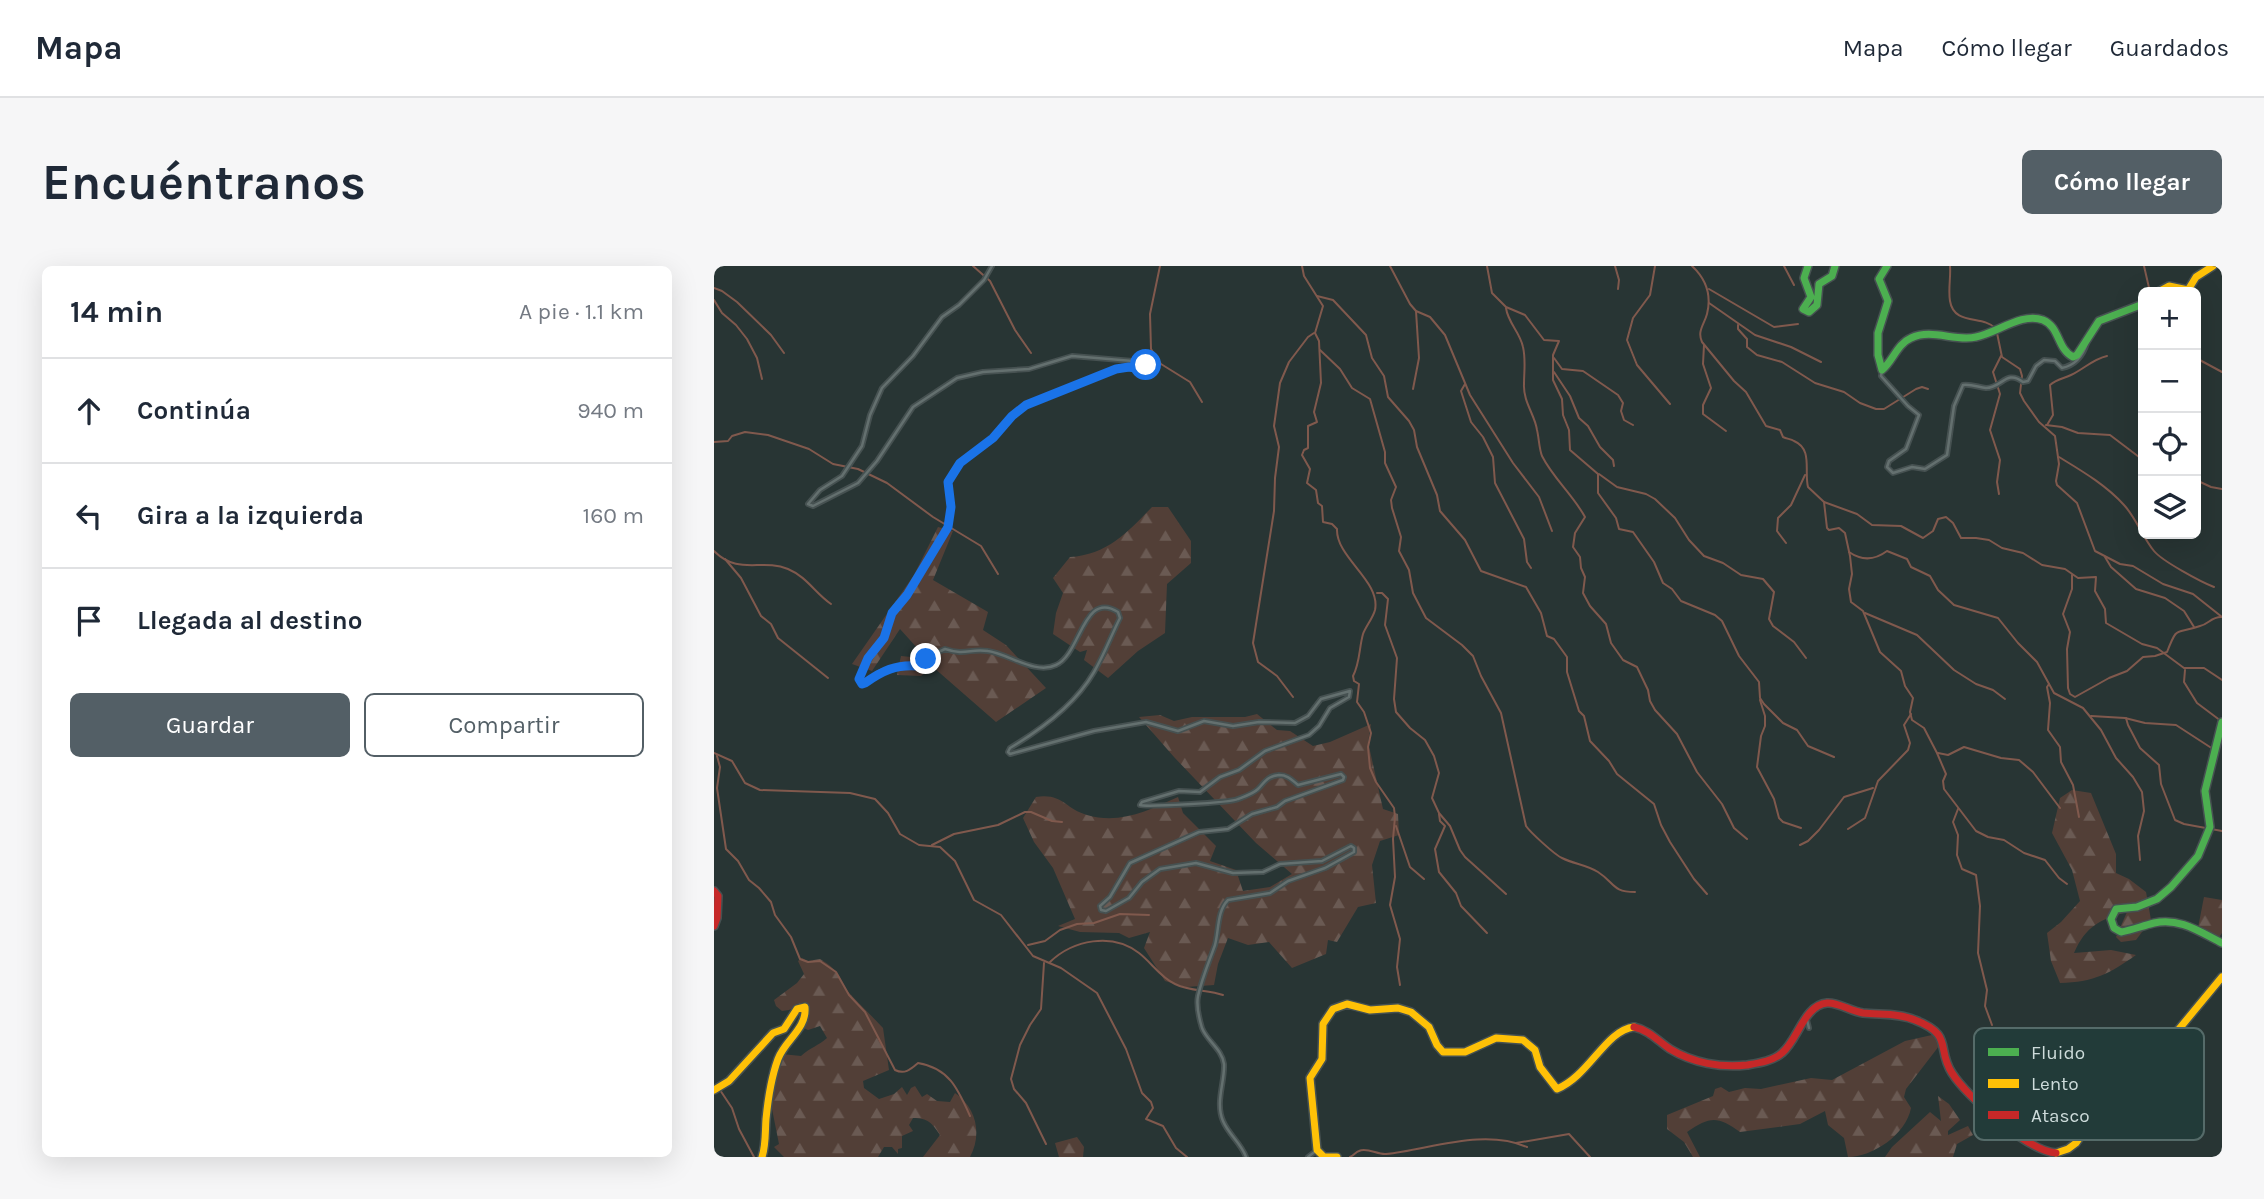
<!DOCTYPE html>
<html lang="es">
<meta charset="utf-8">
<style>
body{margin:0;font-family:Karla,sans-serif;background:#f6f6f7;color:#1f2937}
.controls{position:absolute;right:21px;top:21px;display:grid;overflow:hidden;border-radius:10px;box-shadow:0 7px 28px #0002}
.controls button{width:63px;height:63px;display:grid;place-items:center;padding:0;border:0;border-bottom:2px solid #e0e1e3;background:#fff;color:#1f2937;font:35px sans-serif}
.stop{position:absolute;width:21px;height:21px;margin:-16px;border:5px solid #1a73e8;border-radius:50%;background:#fff}
.stop.end{background:#1a73e8;border-color:#fff;box-shadow:0 2px 7px #0008}
.list{margin:0;padding:0;list-style:none}
h2{display:flex;justify-content:space-between;align-items:center;height:91px;margin:0;padding:0 28px;font-size:30px}
h2 small{font-size:23px;font-weight:400;color:#747a83}
.list li{display:grid;grid-template-columns:46px 1fr auto;gap:21px;align-items:center;box-sizing:border-box;height:105px;padding:0 28px;border-top:2px solid #e0e1e3}
.list b{display:block;font-size:26px;white-space:nowrap}
.list em{font-size:23px;font-style:normal;color:#747a83}
.actions{display:flex;gap:14px;padding:21px 28px}
.actions a{flex:1;padding:16px 0;border:2px solid #535f66;border-radius:10px;text-align:center;font-size:24px;color:#535f66}
.actions .main{background:#535f66;color:#fff}
.icon{flex:none;width:38px;height:38px;fill:none;stroke:currentColor;stroke-width:2;stroke-linecap:round;stroke-linejoin:round}
.map{position:relative;flex:none;width:1508px;height:891px;overflow:hidden;border-radius:10px}
header{display:flex;align-items:center;gap:42px;box-sizing:border-box;height:98px;padding:0 35px;background:#fff;border-bottom:2px solid #e0e1e3}
header strong{font-size:33px}
nav{display:flex;gap:38px;margin-inline-start:auto;font-size:24px}
.intro{display:flex;align-items:center;justify-content:space-between;box-sizing:border-box;height:168px;padding:0 42px}
h1{margin:0;font-size:49px}
.button{padding:18px 32px;border-radius:10px;background:#535f66;color:#fff;font-size:24px;font-weight:700}
main{display:flex;gap:42px;padding:0 42px}
aside{flex:1;background:#fff;border-radius:10px;box-shadow:0 7px 28px #0002}
.map>svg:first-child{display:block}
</style>
<header>
<strong>Mapa</strong>
<nav><a>Mapa</a><a>Cómo llegar</a><a>Guardados</a></nav>
</header>
<div class="intro"><h1>Encuéntranos</h1><a class="button">Cómo llegar</a></div>
<main>
<aside>
<h2>14 min<small>A pie · 1.1 km</small></h2>
<ul class="list">
<li><svg class="icon" aria-label="ahead" viewBox="0 0 24 24"><path d="M12 20V5M6 11l6-6 6 6"/></svg><div><b>Continúa</b></div><em>940 m</em></li>
<li><svg class="icon" aria-label="left" viewBox="0 0 24 24"><path d="M17 20v-9H6M10 6l-5 5 5 5"/></svg><div><b>Gira a la izquierda</b></div><em>160 m</em></li>
<li><svg class="icon" aria-label="arrive" viewBox="0 0 24 24"><path d="M6 21V4h12l-3 4 3 4H6"/></svg><div><b>Llegada al destino</b></div></li>
</ul>
<div class="actions"><a class="main">Guardar</a><a>Compartir</a></div>
</aside>
<div class="map">
<svg width="1508" height="891" viewBox="0 0 1508 891">
<defs>
<pattern id="forest-firs" width="22" height="20" patternUnits="userSpaceOnUse" patternTransform="scale(1.75)"><rect width="22" height="20" fill="#523f37"/><path d="M5 1l3.5 6h-7zM16 11l3.5 6h-7z" fill="#6a5a53"/></pattern>
</defs>
<rect width="100%" height="100%" fill="#283534"/>
<g fill="url(#forest-firs)">
<path d="M438,241H454L477,275V297L453,318L451,367L424,385L394,412L370,394L373,384L366,386L339,368L342,347L349,327L339,312L356,291C393,289 414,266 438,241Z"/>
<polygon points="224,261 239,265 219,314 274,346 269,364 292,379 332,422 282,456 219,401 207,410 183,409 187,390 207,392 205,384 186,363 158,405 138,398 200,309"/>
<path d="M543,448L563,464L576,465L599,480L616,476L657,458L654,476L669,543L684,548L685,569L666,575L658,599L662,637L644,641L623,676L614,674L612,688L578,702L555,676L534,679L514,672L504,698L500,719L472,721L451,715L430,682L436,666L415,672L405,667L366,666L344,660L361,653L339,602L320,576L309,552L322,531C349,527 351,543 373,549C406,559 435,544 464,531L469,547L502,580L496,595L522,604L529,625L556,621L578,608L542,577L460,491L425,451L446,449L460,455L478,451H531Z"/>
<path d="M1358,524L1377,527L1402,588V607L1415,613L1432,626L1437,654L1422,674L1407,676L1402,671L1413,646C1385,654 1372,660 1360,687L1397,684L1422,689C1395,708 1380,716 1346,717L1337,695L1333,667L1347,656L1366,635L1358,604L1338,567L1346,532Z"/>
<polygon points="1490,631 1508,634 1508,667 1501,677 1483,667"/>
<path d="M88,692L94,695L106,693C129,706 124,715 138,730C148,741 159,751 169,762L175,804L149,815L150,822L165,833L180,828L188,821L193,829L197,822L201,820L208,831L213,828L223,835L236,836L241,827C263,842 268,869 256,891H209L226,869C218,857 214,852 199,852L195,859L199,865L188,870V882L184,883V888L178,881H170L164,891H70L60,881L65,878L56,833L67,788L87,790C97,781 104,780 113,772L106,760L94,764L90,762L89,758L96,741L90,736L75,744L68,745L62,740L60,734L83,717L90,708L84,695Z"/>
<path d="M1218,769L1225,774V780L1192,823L1190,831L1197,842C1192,869 1158,891 1134,891L1130,872L1114,859L1111,845L1086,858L1026,866C1004,850 996,850 973,866L986,891H979L970,876L953,863V849L999,830L1001,823L1007,821L1015,826L1031,822L1047,823L1097,812L1118,814L1191,775Z"/>
<polygon points="1224,830 1235,838 1246,854 1234,865 1234,869 1254,860 1259,869 1243,878 1239,891 1171,891 1178,881 1216,846 1227,855"/>
<polygon points="363,871 370,881 369,891 345,891 341,877"/>
</g>
<g fill="none" stroke-linecap="round" stroke-linejoin="round">
<g stroke="#80594d" stroke-width="2">
<polyline points="259,0 276,15 301,64 317,87"/>
<polyline points="446,0 436,48 437,83 447,98 476,116 488,136"/>
<path d="M588,0L590,10L609,40L601,67L605,75L607,117L600,146L603,156L594,160V182L590,184L588,189L596,203L593,217L602,224L604,237L608,240L609,256L618,258L623,263C622,292 667,315 661,344C659,352 652,360 649,368C645,382 646,397 639,410L640,415L645,418L643,436L650,446L657,467L654,481L656,502L662,516L680,542L681,551L679,573L681,611L676,639L686,673L683,701L686,719"/>
<polyline points="676,0 696,38 702,45 716,51 731,69 756,129 799,197 825,231 838,265"/>
<polyline points="773,0 778,27 792,41 811,49 830,74 845,75 839,89 839,114 848,133 849,149 855,164 856,184 884,208 884,227 902,252 905,263 919,266 940,296 949,317 958,323 967,335 1001,349 1008,355 1025,390 1045,416 1046,432 1050,438 1069,457 1083,464 1094,480 1120,491"/>
<polyline points="901,0 905,14 904,23"/>
<polyline points="941,0 936,29 919,52 913,74 923,99 956,138"/>
<path d="M978,0C992,13 998,28 993,48C990,59 983,65 988,76L1020,115L1032,126L1052,160L1066,164L1069,171C1073,173 1077,173 1080,175C1099,183 1090,205 1094,221L1110,236L1113,262L1115,264L1125,262L1131,267L1136,290L1138,308L1135,323L1137,336L1149,345L1166,386L1187,405L1191,420L1199,432L1196,446L1198,454L1210,462L1223,487L1232,508L1229,515L1230,523L1262,565L1274,571L1290,574L1310,587L1331,594L1345,612L1353,618"/>
<polyline points="1070,0 1080,19"/>
<path d="M1236,0C1237,11 1234,23 1236,35C1240,60 1269,49 1281,62"/>
<polyline points="1430,0 1436,26"/>
<polyline points="0,22 8,25 23,36 57,69 70,87"/>
<polyline points="995,23 1060,61 1084,58"/>
<polyline points="603,30 619,34 652,69 658,92 670,110 674,131 695,155 700,164 703,181 723,229 726,245 751,274 767,305 812,321 827,347 833,370 840,373 853,391 853,406 865,445 870,450 876,475 895,495 903,508 940,538 947,559 956,576 980,613 993,628"/>
<polyline points="0,34 8,47 22,59 33,73 43,92 48,113"/>
<polyline points="995,37 1041,69 1077,81 1107,96"/>
<path d="M792,42C794,57 806,66 809,81C812,94 810,105 810,118C809,136 821,149 823,164C825,172 825,182 828,190C839,212 859,229 871,251L861,267L859,281L866,291L867,302L871,311L869,327L876,340L892,358L897,377L909,394L923,401L934,424L936,435L941,444L963,468L983,506L1008,538L1020,562L1033,573"/>
<polyline points="1024,59 1024,63 1033,73 1033,81 1043,89 1068,96 1101,117 1130,126 1146,137 1162,143 1170,143 1202,123 1208,121 1214,123"/>
<polyline points="1283,67 1288,91 1306,103 1308,110 1306,127 1310,135 1325,156 1341,170 1345,198 1342,215 1343,219 1363,237 1381,285 1406,298 1419,300 1449,318 1479,328 1508,351"/>
<polyline points="990,79 989,98 997,122 989,139 989,148 1012,165"/>
<path d="M606,84L626,103L638,122L656,133L671,186V197L682,221L677,234L678,242L687,271L685,285L695,304L699,327L712,352L748,379L759,390L767,410L787,447L812,560C816,566 841,589 848,592C860,598 873,599 884,606C901,617 898,626 921,626"/>
<polyline points="840,92 848,103 869,105 904,129 909,137 907,145 910,154 919,159"/>
<polyline points="1482,92 1508,106"/>
<polyline points="840,106 856,130 865,152 874,160 886,181 899,194 900,200"/>
<polyline points="751,118 747,125 757,156 769,171 779,191 781,217 810,273 813,296 817,302"/>
<polyline points="699,123 705,92 702,45"/>
<polyline points="1332,159 1348,161 1364,167 1396,169 1429,194"/>
<path d="M1333,159L1339,149L1336,119C1343,113 1349,113 1357,109C1370,103 1379,93 1393,90"/>
<polyline points="0,176 14,175 18,170 31,166 54,169 95,183 119,198 144,203 173,217 219,251 267,280 284,308"/>
<path d="M1345,191C1368,205 1392,219 1410,239C1422,252 1428,270 1440,285C1448,295 1487,316 1500,321"/>
<polyline points="885,208 903,221 932,228 941,233 961,252 975,274 990,290 1009,297 1027,309 1049,313 1060,326 1055,353 1059,360 1080,376 1092,392"/>
<polyline points="1482,214 1497,221 1508,223"/>
<polyline points="1285,228 1283,216 1286,194 1276,164 1286,128 1279,106 1287,90"/>
<polyline points="1110,236 1143,248 1158,259 1187,260 1209,272 1219,265 1224,253 1232,251 1239,257 1247,272 1262,272 1275,274 1288,282 1309,287 1328,299 1351,303 1364,312 1382,311 1381,325 1391,343 1392,357 1428,378 1443,382 1470,402 1490,402 1508,414"/>
<polyline points="1072,277 1063,265 1064,252 1077,239 1091,209"/>
<path d="M0,285C25,310 47,292 74,303C93,311 101,327 117,338"/>
<path d="M1135,286C1148,295 1161,294 1173,285L1193,293L1197,301L1216,310L1224,324L1240,339L1284,352L1304,377L1323,396L1340,427L1369,442L1387,464L1402,492L1419,511L1428,526L1430,545L1424,570L1426,594"/>
<polyline points="1391,291 1397,301 1422,323 1451,332 1470,345 1480,361"/>
<polyline points="11,293 27,312 47,350 57,358 64,372 114,412"/>
<path d="M1358,309V323L1349,348L1356,366L1353,383L1354,422L1356,428L1361,431L1395,412L1413,405L1429,391L1441,390L1453,386C1464,358 1461,369 1486,360C1495,358 1497,351 1507,351"/>
<polyline points="663,327 668,327 674,333 671,359 683,392 680,433 682,446 696,462 711,474 720,490 725,507 718,532 725,547 736,560 746,584 751,591 792,628"/>
<polyline points="1151,347 1203,369 1240,404 1262,418 1279,424 1291,433"/>
<polyline points="1471,404 1470,416 1483,437 1507,455"/>
<polyline points="1335,418 1333,421 1336,437 1334,464 1346,481 1347,496 1359,519 1365,551"/>
<polyline points="579,431 563,410 544,396 539,377 560,245 561,212 565,181 560,160 566,117 575,96 594,71 600,67"/>
<polyline points="1046,434 1051,450 1051,460 1047,470 1043,501 1060,533 1065,552 1069,556 1087,562"/>
<polyline points="1377,450 1411,452 1431,457 1462,459 1499,483"/>
<polyline points="1412,452 1414,459 1426,482 1445,499 1447,518 1461,554 1470,558 1508,565"/>
<polyline points="0,487 18,495 31,517 46,524 136,527 161,533 174,547 186,568 205,579 226,581 241,595 260,634 287,649 319,690 347,702 383,727 412,783 428,827 437,836 439,842 432,853 449,860 462,882 473,891"/>
<polyline points="1224,487 1234,489 1250,481 1287,492 1305,494 1319,506 1346,542"/>
<path d="M3,490L6,501L3,522L12,583L24,595L35,614L45,622L57,636L61,649L77,671L86,693L94,696L106,695L122,706L135,729L151,746L181,804C191,809 197,803 204,797C235,802 244,823 256,850"/>
<polyline points="1244,543 1239,556 1244,569 1243,589 1248,603 1262,609 1266,640 1264,687 1273,724 1271,740 1278,759"/>
<polyline points="725,548 726,555 731,560 721,583 725,606 742,627 747,640 773,667"/>
<polyline points="682,560 696,601 710,613"/>
<polyline points="1134,563 1151,552 1164,515 1194,484 1196,477 1190,459 1197,448"/>
<polyline points="218,579 240,568 284,559 311,546 317,546 338,555 348,556"/>
<polyline points="1086,579 1094,575 1105,564 1130,531 1159,522"/>
<polyline points="314,679 331,675 346,664 363,658 380,657 406,648 435,649"/>
<path d="M336,696C359,674 398,666 425,687C438,697 446,711 461,718C475,725 494,724 509,729"/>
<polyline points="330,697 327,743 316,759 306,779 297,813 300,823 312,837 332,878"/>
<polyline points="6,824 18,842 25,863 40,891"/>
<polyline points="802,877 855,868 876,891"/>
<path d="M636,891C640,889 642,886 645,885C653,881 664,889 672,888C717,883 770,862 813,881"/>
</g>
<defs>
<g id="street">
<path d="M278,0L270,14L245,39L228,51L199,90L168,122L156,149L148,180L128,210L106,224L94,238L99,240L144,217L163,195L199,141L243,112L269,106L315,103L358,90L431,96V102L402,103L312,139L298,150L279,172L246,197L234,216L237,241L234,260L193,329L178,347L170,372L154,392L145,413L148,418L166,406L181,401L208,398L216,390L231,383C252,390 256,382 274,385C295,388 321,409 342,399C367,388 369,324 404,346L406,352C397,370 390,389 380,406C361,439 328,463 296,482L294,486L296,488L380,465L432,456L464,465L490,455L519,460L545,456L581,457L594,450L607,433L636,425L635,431L616,442L605,460L595,469L551,485L525,504L506,511L486,526L465,525L428,536L426,539C431,541 516,537 524,533C529,531 539,528 544,523C551,516 553,510 565,509C574,509 578,514 584,519L627,508L630,511L629,514L571,535L563,541L538,548L514,563L485,566L416,597L396,631L386,640L387,644L392,645L415,632L428,616L446,603L482,597L519,607L549,606L566,598L608,595L637,580L640,582V586L611,602L574,615L556,627L514,634C503,645 505,664 501,679C495,696 488,712 484,730C482,740 485,752 488,762C493,775 508,783 510,798C511,816 501,836 509,855C515,869 527,877 532,891"/>
<path d="M1168,104L1167,110L1194,140L1205,149L1192,183L1175,195L1173,201L1179,207L1198,201L1211,203L1233,189L1240,140L1249,119C1257,118 1264,121 1272,122C1288,122 1292,103 1309,116L1314,115L1322,100L1330,94L1341,95L1348,102C1362,99 1369,90 1373,77"/>
<polyline points="1093,754 1095,762"/>
<polyline points="594,891 603,884"/>
</g>
<g id="fast">
<polyline points="1094,0 1090,12 1097,31 1089,43 1095,46 1103,39 1105,18 1118,10 1121,0"/>
<path d="M1173,0L1165,13L1174,35L1164,67V89L1168,104C1179,95 1183,78 1197,72C1218,62 1241,76 1262,71C1283,67 1308,46 1329,54C1346,61 1343,83 1359,91L1363,89L1385,55L1429,38"/>
<path d="M1508,456L1491,525L1496,561L1484,590L1457,621L1443,633L1423,641L1402,643L1397,653L1400,662L1407,666C1418,664 1428,660 1440,657C1465,651 1486,666 1508,677"/>
</g>
<g id="slow">
<polyline points="1444,26 1455,20 1474,24 1482,11 1499,0"/>
<path d="M0,824L15,815L59,767L70,763L83,743L91,741C93,763 71,774 64,793C57,812 54,833 52,853C51,866 52,879 48,891"/>
<polyline points="1342,887 1354,883 1362,877 1401,820 1446,786 1508,711"/>
<path d="M623,891H610L603,884L596,812L608,793L609,758L619,743L633,738L656,744L684,742L697,746L715,761L723,779L729,786H751L782,772L809,774L821,784L826,801L843,823C875,810 892,764 920,761"/>
</g>
<g id="jam">
<polyline points="0,625 4,630 3,652 0,660"/>
<path d="M920,761C935,764 944,775 956,783C979,797 1007,802 1033,799C1045,797 1059,795 1068,787C1084,774 1090,739 1113,737C1124,736 1136,745 1149,747C1166,749 1185,747 1201,754C1240,769 1222,782 1238,807C1253,831 1314,885 1342,887"/>
</g>
</defs>
<use href="#street" stroke="#465151" stroke-width="6"/>
<use href="#fast" stroke="#465151" stroke-width="10"/>
<use href="#slow" stroke="#465151" stroke-width="10"/>
<use href="#jam" stroke="#465151" stroke-width="10"/>
<use href="#street" stroke="#64706f" stroke-width="2.5"/>
<use href="#fast" stroke="#4caf50" stroke-width="7"/>
<use href="#slow" stroke="#ffc107" stroke-width="7"/>
<use href="#jam" stroke="#c62828" stroke-width="7"/>
</g>
<g fill="none" stroke-linecap="round" stroke-linejoin="round">
<path stroke="#1a73e8" stroke-width="9" d="M212,393L204,400C182,398 168,405 151,417L148,418L145,413L154,392L170,372L178,347L193,329L234,261L237,241L234,216L246,197L279,172L298,150L312,139L402,103L415,101L428,103L432,99"/>
</g>
<rect x="1260" y="762" width="230" height="112" rx="10" fill="#223b39" stroke="#556b69" stroke-width="2"/>
<rect x="1274" y="782" width="31" height="8" fill="#4caf50"/>
<rect x="1274" y="813" width="31" height="9" fill="#ffc107"/>
<rect x="1274" y="845" width="31" height="8" fill="#c62828"/>
<g font-size="19" fill="#cddbda">
<text x="1317" y="793">Fluido</text>
<text x="1317" y="824">Lento</text>
<text x="1317" y="856">Atasco</text>
</g>
</svg>
<div class="controls">
<button>+</button>
<button>−</button>
<button><svg class="icon" aria-label="locate" viewBox="0 0 24 24"><circle cx="12" cy="12" r="6"/><path d="M12 2v4M12 18v4M2 12h4M18 12h4"/></svg></button>
<button><svg class="icon" aria-label="layers" viewBox="0 0 24 24"><path d="M12 4l9 5-9 5-9-5zM3 14l9 5 9-5"/></svg></button>
</div>
<div class="stop" style="left:432px;top:99px"></div>
<div class="stop end" style="left:212px;top:393px"></div>
</div>
</main>
